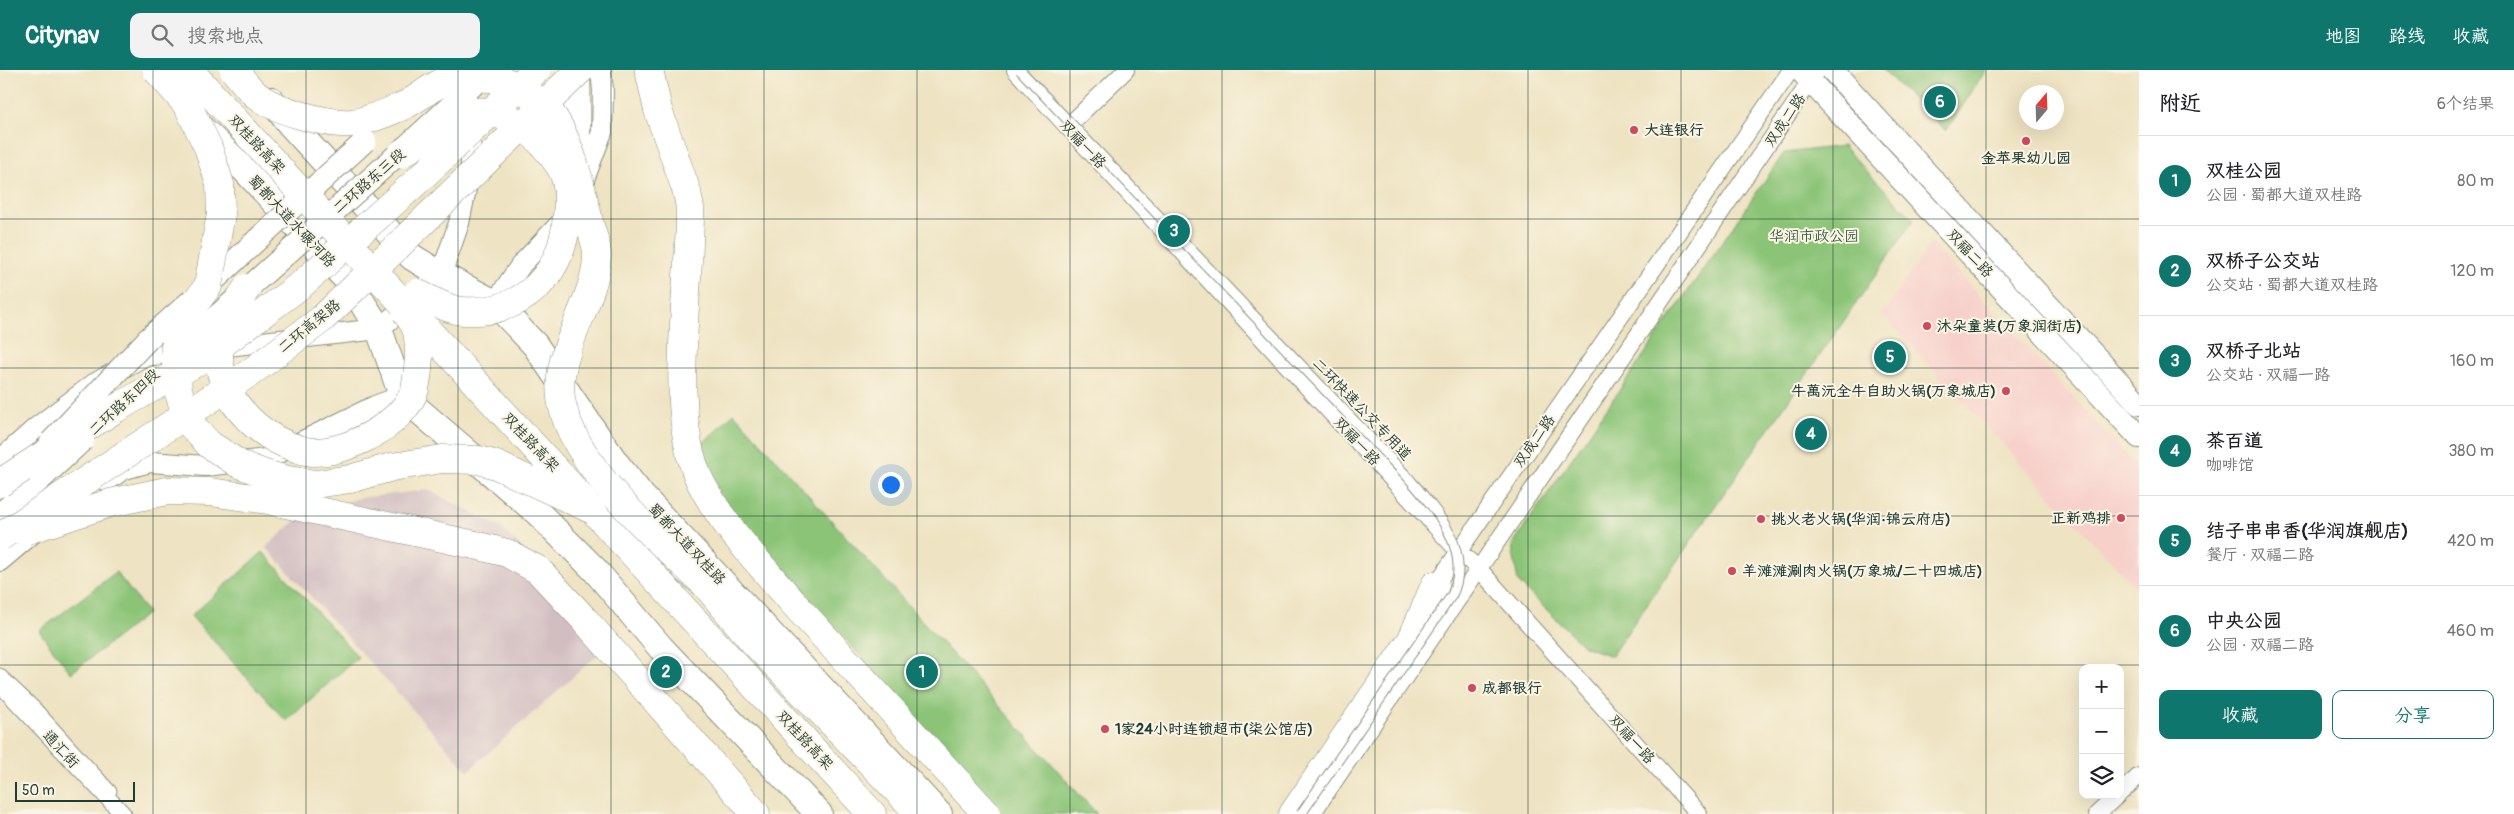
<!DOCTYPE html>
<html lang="zh">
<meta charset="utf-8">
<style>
body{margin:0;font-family:Pangolin,"LXGW WenKai TC",sans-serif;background:#f2f2f2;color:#202124}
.controls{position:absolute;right:15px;bottom:15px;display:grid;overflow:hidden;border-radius:10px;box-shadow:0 5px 20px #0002}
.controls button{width:45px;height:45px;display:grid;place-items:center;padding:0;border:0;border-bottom:1px solid #e0e0e0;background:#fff;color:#202124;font:25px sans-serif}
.compass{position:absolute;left:2019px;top:15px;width:45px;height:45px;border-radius:50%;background:#fff;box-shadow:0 5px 20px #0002;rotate:19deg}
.scale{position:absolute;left:15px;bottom:12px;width:120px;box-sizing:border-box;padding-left:5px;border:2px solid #1f3d34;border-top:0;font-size:14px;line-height:18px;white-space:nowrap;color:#1f3d34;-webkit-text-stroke:4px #fcf5e5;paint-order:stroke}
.you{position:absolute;left:890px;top:414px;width:18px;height:18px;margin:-12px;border:4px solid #fff;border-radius:50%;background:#1a73e8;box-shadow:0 0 0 8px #1a73e833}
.badge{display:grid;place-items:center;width:32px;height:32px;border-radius:50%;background:#0f766e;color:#fff;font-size:16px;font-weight:700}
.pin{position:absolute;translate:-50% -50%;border:2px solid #fff;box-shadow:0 1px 5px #0006}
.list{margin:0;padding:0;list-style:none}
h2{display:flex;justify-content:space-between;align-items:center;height:65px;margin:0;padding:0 20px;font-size:21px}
h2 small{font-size:16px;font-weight:400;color:#757577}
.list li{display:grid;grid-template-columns:32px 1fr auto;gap:15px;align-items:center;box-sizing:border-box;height:90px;padding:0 20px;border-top:1px solid #e0e0e0}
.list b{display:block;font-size:19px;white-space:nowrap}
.list p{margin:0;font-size:16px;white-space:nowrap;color:#757577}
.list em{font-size:16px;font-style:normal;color:#757577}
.actions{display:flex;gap:10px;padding:15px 20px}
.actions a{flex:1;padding:11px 0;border:1px solid #0f766e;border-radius:10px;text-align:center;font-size:18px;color:#0f766e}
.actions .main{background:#0f766e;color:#fff}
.icon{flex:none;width:28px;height:28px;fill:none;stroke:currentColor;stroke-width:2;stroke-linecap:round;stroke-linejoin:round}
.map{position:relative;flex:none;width:2139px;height:744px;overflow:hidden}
header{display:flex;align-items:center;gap:30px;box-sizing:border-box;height:70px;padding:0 25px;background:#0f766e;color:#fff}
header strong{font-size:24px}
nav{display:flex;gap:28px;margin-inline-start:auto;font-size:18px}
.search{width:350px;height:45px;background:#f2f2f2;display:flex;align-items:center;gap:12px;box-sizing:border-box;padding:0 18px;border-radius:10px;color:#757577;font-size:19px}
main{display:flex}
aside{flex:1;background:#fff}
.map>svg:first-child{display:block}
</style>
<header>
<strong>Citynav</strong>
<div class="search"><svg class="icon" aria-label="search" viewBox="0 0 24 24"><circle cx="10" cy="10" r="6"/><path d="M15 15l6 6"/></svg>搜索地点</div>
<nav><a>地图</a><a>路线</a><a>收藏</a></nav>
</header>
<main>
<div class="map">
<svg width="2139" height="744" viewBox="0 0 2139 744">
<rect width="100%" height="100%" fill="#fcf5e5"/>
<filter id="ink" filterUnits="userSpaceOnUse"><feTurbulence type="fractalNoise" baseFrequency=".02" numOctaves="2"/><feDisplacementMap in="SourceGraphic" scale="10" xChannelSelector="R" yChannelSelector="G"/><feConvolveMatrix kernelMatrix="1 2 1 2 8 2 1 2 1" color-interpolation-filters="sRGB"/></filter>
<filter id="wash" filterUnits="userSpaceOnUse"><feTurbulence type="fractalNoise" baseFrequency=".0096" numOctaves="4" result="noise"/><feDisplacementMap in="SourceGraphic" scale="20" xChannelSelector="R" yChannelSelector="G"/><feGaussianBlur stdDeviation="1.12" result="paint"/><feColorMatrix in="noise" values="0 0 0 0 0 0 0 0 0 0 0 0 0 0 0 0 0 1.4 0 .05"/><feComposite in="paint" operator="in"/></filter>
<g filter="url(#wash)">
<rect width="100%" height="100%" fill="#eee3c2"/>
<polygon fill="#f7d0ca" points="1931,173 2139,399 2139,521 1882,244"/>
<polygon fill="#d2bec2" points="428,420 502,458 613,571 468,701 266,477 300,447 360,428"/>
<g fill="#8bc477" stroke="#558056">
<polygon points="1883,0 1986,0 1946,61"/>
<polygon points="1843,76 1914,150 1611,586 1584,576 1518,512 1512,475 1784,83"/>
<polygon points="734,343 1097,744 1002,744 747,460 719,423 702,374"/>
<polygon points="263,482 358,587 286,651 191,546"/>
<polygon points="116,502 148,543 71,603 39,561"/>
</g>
</g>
<g filter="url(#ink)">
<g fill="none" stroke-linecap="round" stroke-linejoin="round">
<defs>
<polyline id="service" points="0,603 35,636 112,721"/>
<g id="minor">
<polyline points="1015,0 1458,481 1479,499 1699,744"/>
<polyline points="1067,57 1126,0"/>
<polyline points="1430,523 1791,0"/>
<polyline points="0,614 123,744"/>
<polyline points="2120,723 2139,706"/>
<polyline points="1312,744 1818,0"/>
<polyline points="2097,744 2118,725"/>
</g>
<g id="tertiary">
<polyline points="495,233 521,195 572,141 602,62 603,21 601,0"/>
<polyline points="218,277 379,259 441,205 459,153 471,95 470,52"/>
<polyline points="0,390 36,358 94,314 144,286 187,281"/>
<polyline points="107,411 122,400 150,392 205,396 266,389 375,336 402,326"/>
<polyline points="0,491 40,457"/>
</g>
<g id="secondary">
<polyline points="1800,0 2139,367"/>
<polyline points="1832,0 2139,334"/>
<polyline points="208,216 258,169"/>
<polyline points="0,444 41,409"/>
</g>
<g id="primary">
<polyline points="271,30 290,54 412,187 441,205 495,233 535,275 615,392 642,426 939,744"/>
<polyline points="198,55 244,99 349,212 379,259 402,326 539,444 595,500 661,578 819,744"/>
</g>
<g id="trunk">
<path d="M649,0L658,40L687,122L690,138C691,215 666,345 701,413C723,457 764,498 796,536"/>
<polyline points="576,98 576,0"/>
<polyline points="593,440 872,744"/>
<polyline points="475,475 507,483 538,500 583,548 756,744"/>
<polyline points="686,499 705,514 753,571 920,744"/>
<polyline points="1293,744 1412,569 1435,515"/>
</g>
</defs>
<use href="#service" stroke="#86907b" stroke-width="11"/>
<use href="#minor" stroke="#86907b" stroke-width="18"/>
<use href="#tertiary" stroke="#86907b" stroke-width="22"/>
<use href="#secondary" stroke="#86907b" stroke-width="24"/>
<use href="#primary" stroke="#86907b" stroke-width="28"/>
<use href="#trunk" stroke="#86907b" stroke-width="29"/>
<use href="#service" stroke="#fff" stroke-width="9"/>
<use href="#minor" stroke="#fff" stroke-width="16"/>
<use href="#tertiary" stroke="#fff" stroke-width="20"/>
<use href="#secondary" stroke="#fff" stroke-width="22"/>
<use href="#primary" stroke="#fff" stroke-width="26"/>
<use href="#trunk" stroke="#fff" stroke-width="28"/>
<defs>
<path id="service-bridge" d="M1020,0L1407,406C1436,440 1473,479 1452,525L1301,744"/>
<g id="secondary-bridge">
<polyline points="258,169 365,71"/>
<path d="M171,288C276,191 385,99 488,1"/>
<polyline points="51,372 148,269 192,230"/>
<polyline points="41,409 83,370"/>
</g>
<g id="trunk-bridge">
<polyline points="157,0 188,36 208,77 220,114 221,144 208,216 186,246 175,277 178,320 189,353 210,375 239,394 265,404 288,410 316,414 350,409 392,397 442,389 479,390 496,395 593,440"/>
<polyline points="189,0 585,432"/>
<path d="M234,0C241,8 247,17 255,24C273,40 327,55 352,53C365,52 391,41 403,36C416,30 428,19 441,13C446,10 453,10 459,9C494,4 518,11 544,36C569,59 583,124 590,156C593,166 598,178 597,187C595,235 551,284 562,334C576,399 657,469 705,514"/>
<path d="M401,84C419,73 451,48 470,43C488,38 505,45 520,54C535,64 551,82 561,98C569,112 569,131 567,146C563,204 524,245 463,241C448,240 431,230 417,223"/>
<path d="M247,218C233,238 217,261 219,287C221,333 263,371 306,381C341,388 406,353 415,319C419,301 421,275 416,258C414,253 409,247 406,242"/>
<polyline points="0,413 115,339 202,289 302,214 415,113 536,0"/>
<polyline points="25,461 110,433 167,421 210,422 268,430 475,475"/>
<polyline points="0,467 251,302 322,249 580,0"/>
<polyline points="796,536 987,744"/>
</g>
</defs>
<use href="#service-bridge" stroke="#86907b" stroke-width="11" stroke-linecap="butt"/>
<use href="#secondary-bridge" stroke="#86907b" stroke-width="24" stroke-linecap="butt"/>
<use href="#trunk-bridge" stroke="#86907b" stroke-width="29" stroke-linecap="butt"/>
<use href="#service-bridge" stroke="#fff" stroke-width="9"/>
<use href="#secondary-bridge" stroke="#fff" stroke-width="22"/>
<use href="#trunk-bridge" stroke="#fff" stroke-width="28"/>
</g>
</g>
<path fill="none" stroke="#1f3d34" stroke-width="1" stroke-opacity="0.55" d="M153,0V744M306,0V744M458,0V744M611,0V744M764,0V744M917,0V744M1070,0V744M1222,0V744M1375,0V744M1528,0V744M1681,0V744M1833,0V744M1986,0V744M0,149H2139M0,298H2139M0,446H2139M0,595H2139"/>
<g fill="#d1495b" stroke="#fcf5e5" stroke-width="2">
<circle cx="1634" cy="60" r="5"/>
<circle cx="2026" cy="71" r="5"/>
<circle cx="1927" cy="256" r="5"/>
<circle cx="2006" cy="321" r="5"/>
<circle cx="2121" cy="448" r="5"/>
<circle cx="1761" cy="449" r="5"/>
<circle cx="1732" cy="501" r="5"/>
<circle cx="1472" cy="618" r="5"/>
<circle cx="1105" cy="659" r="5"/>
</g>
<g text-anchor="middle" stroke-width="4" stroke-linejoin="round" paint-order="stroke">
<g font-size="15" fill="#1f3d34" stroke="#fcf5e5">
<text transform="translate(1785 50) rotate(-56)" y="5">双成二路</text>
<text transform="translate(257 74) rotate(47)" y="5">双桂路高架</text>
<text transform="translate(1083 74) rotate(47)" y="5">双福一路</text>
<text transform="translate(369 111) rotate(-41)" y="5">二环路东三段</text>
<text transform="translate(292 151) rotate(47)" y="5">蜀都大道水碾河路</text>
<text transform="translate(1970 183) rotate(47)" y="5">双福二路</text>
<text transform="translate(309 256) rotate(-39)" y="5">二环高架路</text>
<text transform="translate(124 332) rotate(-43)" y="5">二环路东四段</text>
<text transform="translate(1362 339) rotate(46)" y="5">二环快速公交专用道</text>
<text transform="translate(1357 371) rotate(47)" y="5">双福一路</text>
<text transform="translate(1534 371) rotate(-55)" y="5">双成二路</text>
<text transform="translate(531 372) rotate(47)" y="5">双桂路高架</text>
<text transform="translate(687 474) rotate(47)" y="5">蜀都大道双桂路</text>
<text transform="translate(1632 669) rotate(48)" y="5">双福一路</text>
<text transform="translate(805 670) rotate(47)" y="5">双桂路高架</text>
<text transform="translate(61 679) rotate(47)" y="5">通汇街</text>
</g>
<g font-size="15" font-weight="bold" fill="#1f3d34" stroke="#fcf5e5" text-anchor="start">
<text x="1644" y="65">大连银行</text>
<text x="2026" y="93" text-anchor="middle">金苹果幼儿园</text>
<text x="1937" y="261">沐朵童装(万象润街店)</text>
<text x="1996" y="326" text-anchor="end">牛萬沅全牛自助火锅(万象城店)</text>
<text x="2111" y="453" text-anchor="end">正新鸡排</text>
<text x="1771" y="454">挑火老火锅(华润·锦云府店)</text>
<text x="1742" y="506">羊滩滩涮肉火锅(万象城/二十四城店)</text>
<text x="1482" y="623">成都银行</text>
<text x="1115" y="664">1家24小时连锁超市(柒公馆店)</text>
</g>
<g font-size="15" fill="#3a5f45" stroke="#fcf5e5">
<text x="1814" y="171">华润市政公园</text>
</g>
</g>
</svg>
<div class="controls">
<button>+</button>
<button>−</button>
<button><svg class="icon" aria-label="layers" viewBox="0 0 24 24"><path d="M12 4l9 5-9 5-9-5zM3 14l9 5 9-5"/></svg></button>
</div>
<svg class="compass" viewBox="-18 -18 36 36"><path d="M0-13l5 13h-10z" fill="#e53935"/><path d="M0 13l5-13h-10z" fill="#757577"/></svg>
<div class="scale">50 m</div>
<div class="you"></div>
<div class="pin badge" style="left:922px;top:602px">1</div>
<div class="pin badge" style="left:666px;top:602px">2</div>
<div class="pin badge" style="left:1174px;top:161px">3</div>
<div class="pin badge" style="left:1811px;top:364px">4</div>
<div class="pin badge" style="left:1890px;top:287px">5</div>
<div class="pin badge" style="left:1940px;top:32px">6</div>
</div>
<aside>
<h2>附近<small>6个结果</small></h2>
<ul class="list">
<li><span class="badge">1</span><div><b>双桂公园</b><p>公园 · 蜀都大道双桂路</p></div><em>80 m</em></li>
<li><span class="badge">2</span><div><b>双桥子公交站</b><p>公交站 · 蜀都大道双桂路</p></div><em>120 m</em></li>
<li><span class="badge">3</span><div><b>双桥子北站</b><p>公交站 · 双福一路</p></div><em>160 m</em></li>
<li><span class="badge">4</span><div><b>茶百道</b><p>咖啡馆</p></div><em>380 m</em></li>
<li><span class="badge">5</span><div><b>结子串串香(华润旗舰店)</b><p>餐厅 · 双福二路</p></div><em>420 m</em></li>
<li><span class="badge">6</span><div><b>中央公园</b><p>公园 · 双福二路</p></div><em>460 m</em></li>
</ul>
<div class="actions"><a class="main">收藏</a><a>分享</a></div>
</aside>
</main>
